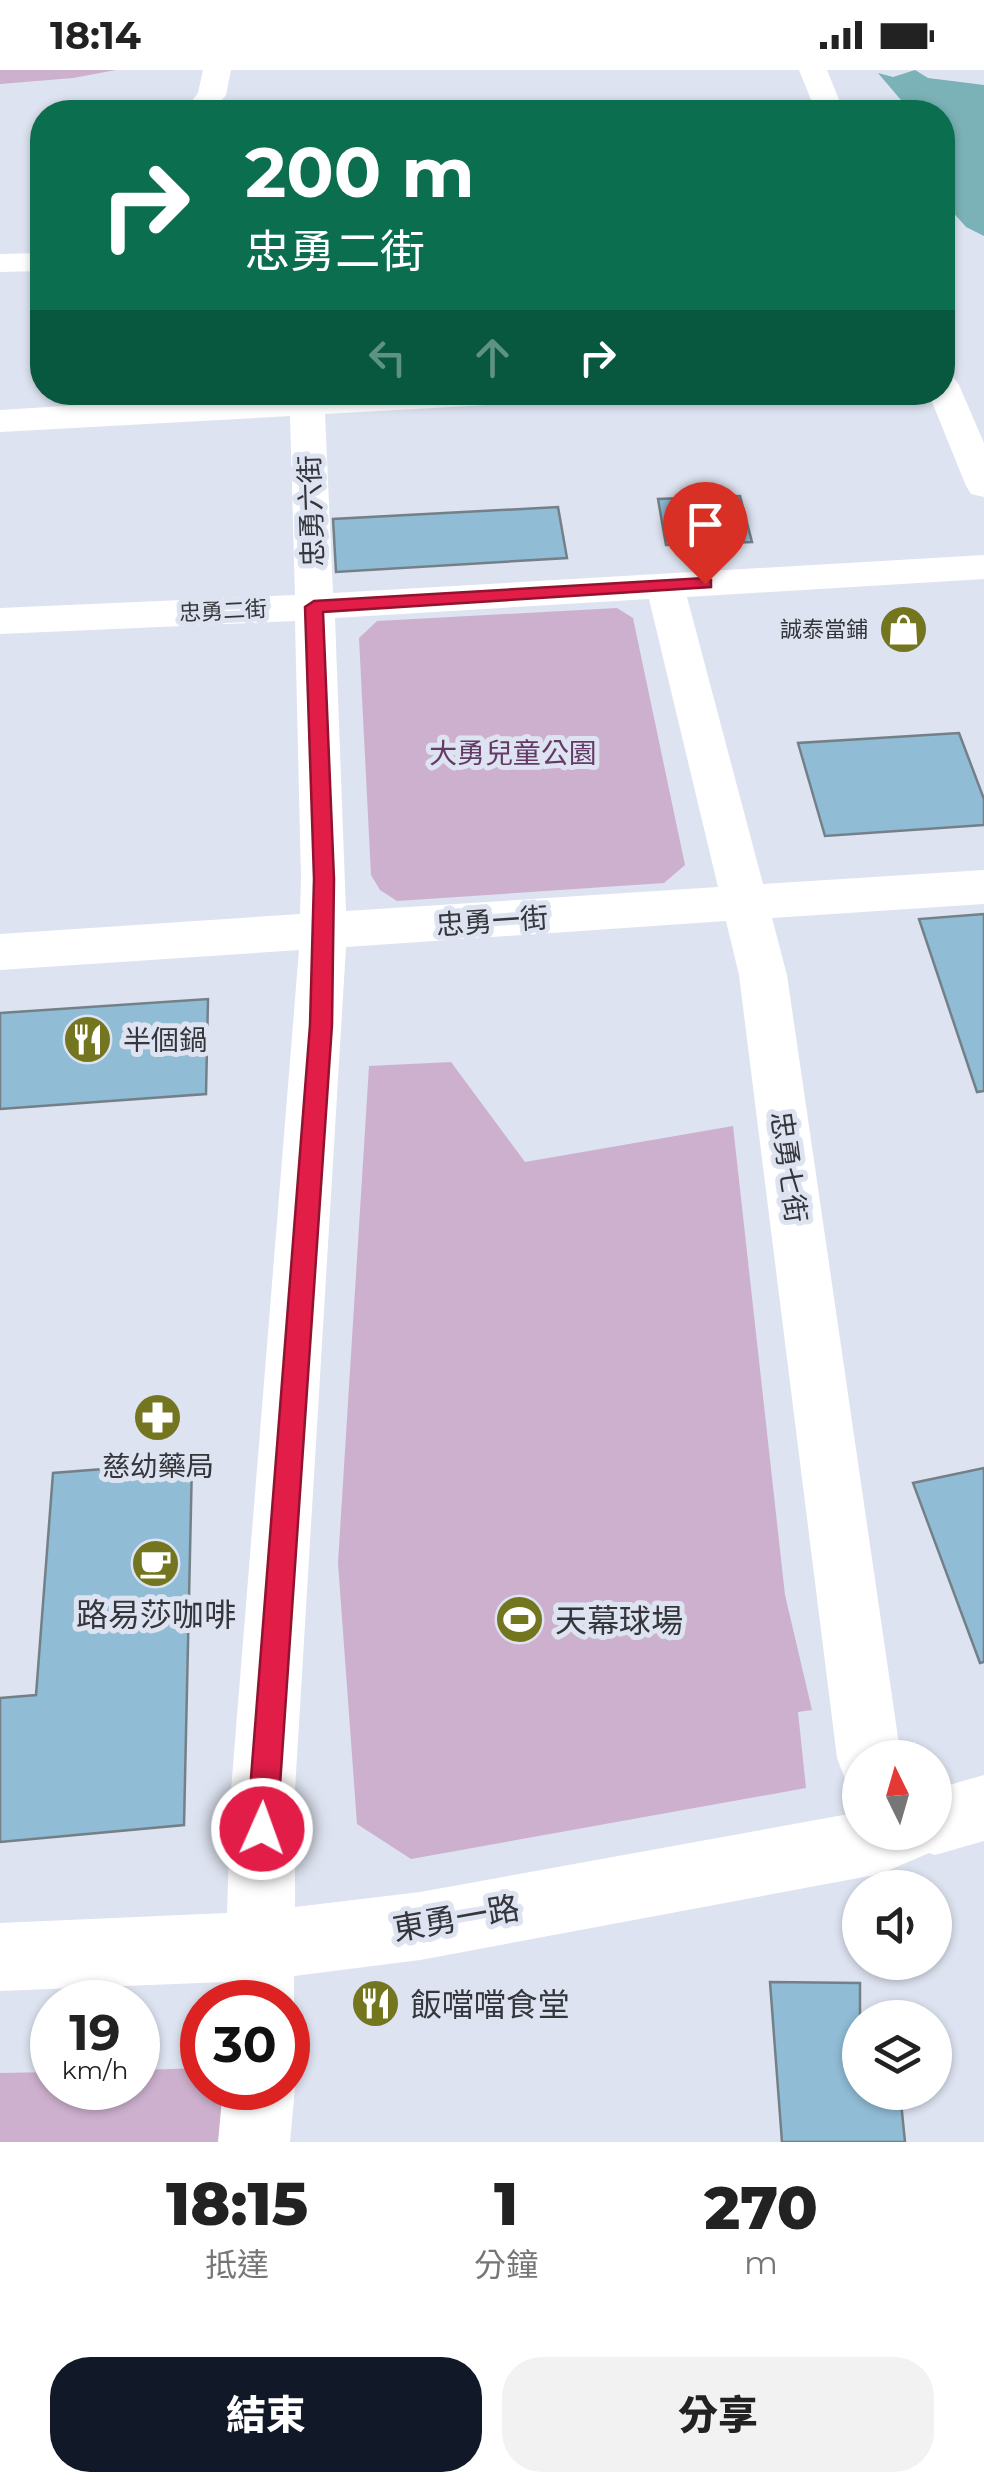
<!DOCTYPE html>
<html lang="zh-TW">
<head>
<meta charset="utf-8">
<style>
  :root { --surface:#fff; --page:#f2f2f2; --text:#222; --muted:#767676; --accent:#111827 }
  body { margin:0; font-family:Montserrat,"Noto Sans TC",sans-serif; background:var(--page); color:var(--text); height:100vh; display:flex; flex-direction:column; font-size:38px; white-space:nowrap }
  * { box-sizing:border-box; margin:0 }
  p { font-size:32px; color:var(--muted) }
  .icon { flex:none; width:55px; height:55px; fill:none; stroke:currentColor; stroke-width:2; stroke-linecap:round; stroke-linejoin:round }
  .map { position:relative; height:2072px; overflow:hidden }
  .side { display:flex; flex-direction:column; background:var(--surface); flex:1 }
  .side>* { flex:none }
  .hud { position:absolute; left:30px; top:30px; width:925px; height:305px; border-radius:40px; box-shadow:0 2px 8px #0004; background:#0b6e4f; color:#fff; overflow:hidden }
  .needle { width:65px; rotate:355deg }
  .buttons { position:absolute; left:842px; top:1670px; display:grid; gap:20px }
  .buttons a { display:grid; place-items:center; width:110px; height:110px; border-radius:50%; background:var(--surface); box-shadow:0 2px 8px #0004; font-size:50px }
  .speed { position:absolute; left:30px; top:1910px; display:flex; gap:20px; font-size:50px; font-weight:700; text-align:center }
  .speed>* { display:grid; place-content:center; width:130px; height:130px; border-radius:50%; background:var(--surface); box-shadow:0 2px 8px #0004; line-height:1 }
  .speed small { font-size:25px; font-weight:400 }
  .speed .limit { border:15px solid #d22; background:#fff; color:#111 }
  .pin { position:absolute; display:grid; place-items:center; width:85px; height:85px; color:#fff; margin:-102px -42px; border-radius:50% 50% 50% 0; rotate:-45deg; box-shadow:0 0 10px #0007 }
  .pin .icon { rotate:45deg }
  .me { position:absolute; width:110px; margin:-55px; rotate:2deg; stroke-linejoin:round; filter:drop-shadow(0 0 8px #0008) }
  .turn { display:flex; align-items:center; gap:35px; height:210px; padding:0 50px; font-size:45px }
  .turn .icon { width:130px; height:130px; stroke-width:2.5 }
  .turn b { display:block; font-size:70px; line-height:85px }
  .lanes { display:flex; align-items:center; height:95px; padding:0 50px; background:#0003; justify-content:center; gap:50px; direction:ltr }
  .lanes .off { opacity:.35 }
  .eta { display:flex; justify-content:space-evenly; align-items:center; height:170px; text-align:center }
  .eta b { font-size:60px; font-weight:800; line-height:70px }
  .cta { display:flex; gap:20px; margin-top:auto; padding:20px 50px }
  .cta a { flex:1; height:115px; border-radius:40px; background:var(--accent); color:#fff; font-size:40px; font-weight:800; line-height:115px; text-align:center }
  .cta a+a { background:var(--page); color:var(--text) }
  .status { display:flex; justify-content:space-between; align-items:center; height:70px; padding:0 50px; background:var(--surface); direction:ltr }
  .status svg { height:28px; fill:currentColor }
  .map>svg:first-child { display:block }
  .green { fill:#cdb0ce }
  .water { fill:#7ab2b7 }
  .building { fill:#90bcd5; stroke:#748087; stroke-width:2.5 }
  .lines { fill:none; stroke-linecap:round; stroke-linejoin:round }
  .minor { fill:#fff; fill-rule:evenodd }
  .route { fill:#e11d48; stroke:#92132f; stroke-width:2.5 }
  .labels { text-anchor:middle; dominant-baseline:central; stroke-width:10; stroke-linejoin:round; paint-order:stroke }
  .far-street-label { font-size:22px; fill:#34363b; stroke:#dde3f0 }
  .far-poi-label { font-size:22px; fill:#34363b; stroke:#dde3f0; text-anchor:end }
  .street-label { font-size:28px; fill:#34363b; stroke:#dde3f0 }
  .park-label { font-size:28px; fill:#643a67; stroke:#dde3f0 }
  .poi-label { font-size:28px; fill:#34363b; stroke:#dde3f0; text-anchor:start }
  .near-poi-label { font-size:32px; fill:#34363b; stroke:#dde3f0; text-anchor:start }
  .near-street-label { font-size:32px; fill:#34363b; stroke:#dde3f0 }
</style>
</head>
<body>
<div class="status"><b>18:14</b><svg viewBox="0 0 49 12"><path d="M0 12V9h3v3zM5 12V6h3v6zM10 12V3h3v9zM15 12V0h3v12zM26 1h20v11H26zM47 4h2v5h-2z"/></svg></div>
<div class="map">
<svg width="984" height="2072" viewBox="0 0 984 2072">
  <rect width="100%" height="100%" fill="#dde3f0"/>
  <g class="green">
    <path d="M0,0H116L73,8L0,14Z"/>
    <path d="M617,538L633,548L685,795L664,813L397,831L380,820L371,805L359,568L377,551Z"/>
    <path d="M451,992L525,1092L733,1056L785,1525L812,1640L798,1642L806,1718L411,1789L357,1754L338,1493L369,996Z"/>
    <path d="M202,1998V2018H218L237,2053L236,2072H0V2003L52,2002V2018H138V2000Z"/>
  </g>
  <path class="water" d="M915,0L928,8L984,15V166L966,157L943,131L942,42H906L901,30L878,3L893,7Z"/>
  <g class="building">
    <path d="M740,426L752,472L666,475L658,429Z"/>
    <path d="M558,437L567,488L336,502L333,449Z"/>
    <path d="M959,663L984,729V755L825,766L798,673Z"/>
    <path d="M984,844V1021L977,1022L919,849Z"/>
    <path d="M208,929L206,1024L0,1039V943Z"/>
    <path d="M192,1392L184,1755L0,1772V1628L36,1625L53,1403Z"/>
    <path d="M984,1398V1592L980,1593L913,1413Z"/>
    <path d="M770,1912L860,1913V2022H900L905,2072H782Z"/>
  </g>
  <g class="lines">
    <g class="minor">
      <path d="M203,0H231L226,25L212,42H183L198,23Z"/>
      <path d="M799,0H827L844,42H816Z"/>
      <path d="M42,183V201L0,202V184Z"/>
      <path d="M942,305L954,308L959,315L984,373V427L971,424L966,416L928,322H942Z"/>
      <path d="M290,322H558L553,329L541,332L325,344L333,523L984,485V509L687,527L763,814L984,800V834L772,848L787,905L901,1688H860V1716L846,1711L837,1688L739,905L726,851L346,877L295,1720V1837L420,1822L860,1742V1762H935V1719L984,1705V1771L935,1785L929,1783L880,1804L420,1890L294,1906V1932L288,1947V1932H224L225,1912L0,1921V1853L227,1843L231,1720L299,880L0,900V864L300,844L301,809L295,551L0,564V538L295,525L290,346L0,362V340ZM649,529L718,817L346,841L335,548Z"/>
      <path d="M288,2001L295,2018L290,2072H218L223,2018H288Z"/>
    </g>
  </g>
  <path class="route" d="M705,508L711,510V517L323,542L334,809L332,955L277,1759L273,1770L262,1774L251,1770L247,1759L310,955L314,809L305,537L314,531Z"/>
  <defs>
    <symbol id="shop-disc" viewBox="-11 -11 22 22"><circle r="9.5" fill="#73761e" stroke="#dde3f0"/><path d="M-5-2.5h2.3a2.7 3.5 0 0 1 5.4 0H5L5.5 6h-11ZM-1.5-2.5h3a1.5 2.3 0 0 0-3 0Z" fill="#fff"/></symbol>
    <symbol id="restaurant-disc" viewBox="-11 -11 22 22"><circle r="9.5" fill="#73761e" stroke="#dde3f0"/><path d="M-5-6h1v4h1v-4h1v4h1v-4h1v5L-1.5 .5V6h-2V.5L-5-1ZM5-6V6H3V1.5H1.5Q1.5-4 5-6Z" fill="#fff"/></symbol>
    <symbol id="pharmacy-disc" viewBox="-11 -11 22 22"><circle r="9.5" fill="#73761e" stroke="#dde3f0"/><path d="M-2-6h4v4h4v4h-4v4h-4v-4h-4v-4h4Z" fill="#fff"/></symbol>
    <symbol id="cafe-disc" viewBox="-11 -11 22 22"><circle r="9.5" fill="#73761e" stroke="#dde3f0"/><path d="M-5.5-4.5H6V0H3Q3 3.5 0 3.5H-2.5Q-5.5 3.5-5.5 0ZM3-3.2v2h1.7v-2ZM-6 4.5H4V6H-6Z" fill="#fff"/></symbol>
    <symbol id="stadium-disc" viewBox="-11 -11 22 22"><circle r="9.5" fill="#73761e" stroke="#dde3f0"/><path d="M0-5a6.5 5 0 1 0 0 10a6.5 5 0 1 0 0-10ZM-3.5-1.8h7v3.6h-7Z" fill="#fff"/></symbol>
  </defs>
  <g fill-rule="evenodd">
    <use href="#shop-disc" x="876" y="532" width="55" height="55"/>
    <use href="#restaurant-disc" x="60" y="942" width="55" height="55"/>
    <use href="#pharmacy-disc" x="130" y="1320" width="55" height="55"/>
    <use href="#cafe-disc" x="128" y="1466" width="55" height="55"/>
    <use href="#stadium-disc" x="492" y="1522" width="55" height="55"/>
    <use href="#restaurant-disc" x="348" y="1906" width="55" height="55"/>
  </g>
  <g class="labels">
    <g class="far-street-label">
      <text transform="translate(223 541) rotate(-3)">忠勇二街</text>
    </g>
    <g class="far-poi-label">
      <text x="868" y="559">誠泰當鋪</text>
    </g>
    <g class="street-label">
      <text transform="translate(311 441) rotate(-92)">忠勇六街</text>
      <text transform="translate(492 851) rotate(-4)">忠勇一街</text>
      <text transform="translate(789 1097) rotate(82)">忠勇七街</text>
    </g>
    <g class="park-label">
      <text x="513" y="683">大勇兒童公園</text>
    </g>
    <g class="poi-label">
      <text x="123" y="970">半個鍋</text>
      <text x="158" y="1396" text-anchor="middle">慈幼藥局</text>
    </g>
    <g class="near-poi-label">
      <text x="156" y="1544" text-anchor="middle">路易莎咖啡</text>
      <text x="555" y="1550">天幕球場</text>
      <text x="410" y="1934">飯噹噹食堂</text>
    </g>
    <g class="near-street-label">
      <text transform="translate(456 1848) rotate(-10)">東勇一路</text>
    </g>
  </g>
</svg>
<div class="buttons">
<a><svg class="needle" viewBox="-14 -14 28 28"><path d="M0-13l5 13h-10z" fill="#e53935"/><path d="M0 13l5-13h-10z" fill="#767676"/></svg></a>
<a><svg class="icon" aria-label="sound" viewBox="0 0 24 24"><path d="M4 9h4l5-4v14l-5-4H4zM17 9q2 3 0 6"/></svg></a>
<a><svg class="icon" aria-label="layers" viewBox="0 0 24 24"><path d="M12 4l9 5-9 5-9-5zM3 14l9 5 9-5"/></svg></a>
</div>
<div class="speed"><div>19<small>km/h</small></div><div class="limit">30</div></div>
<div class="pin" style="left:705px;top:514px;background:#d93025"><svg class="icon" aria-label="arrive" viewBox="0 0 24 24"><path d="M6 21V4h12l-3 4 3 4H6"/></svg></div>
<svg class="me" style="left:262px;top:1759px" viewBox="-20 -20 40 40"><circle r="17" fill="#e11d48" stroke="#fff" stroke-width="3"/><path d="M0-11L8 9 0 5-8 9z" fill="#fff"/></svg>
<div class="hud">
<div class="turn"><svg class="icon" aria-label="right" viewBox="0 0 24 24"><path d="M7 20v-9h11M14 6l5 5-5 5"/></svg><div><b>200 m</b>忠勇二街</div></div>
<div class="lanes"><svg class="icon off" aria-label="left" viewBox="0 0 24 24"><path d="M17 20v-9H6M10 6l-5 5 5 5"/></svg><svg class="icon off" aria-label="ahead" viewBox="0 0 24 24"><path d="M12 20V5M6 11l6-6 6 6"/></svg><svg class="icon" aria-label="right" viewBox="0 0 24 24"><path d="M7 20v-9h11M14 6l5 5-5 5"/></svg></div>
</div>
</div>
<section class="side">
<div class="eta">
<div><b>18:15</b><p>抵達</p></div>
<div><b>1</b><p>分鐘</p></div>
<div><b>270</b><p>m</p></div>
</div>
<div class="cta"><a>結束</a><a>分享</a></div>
</section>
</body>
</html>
